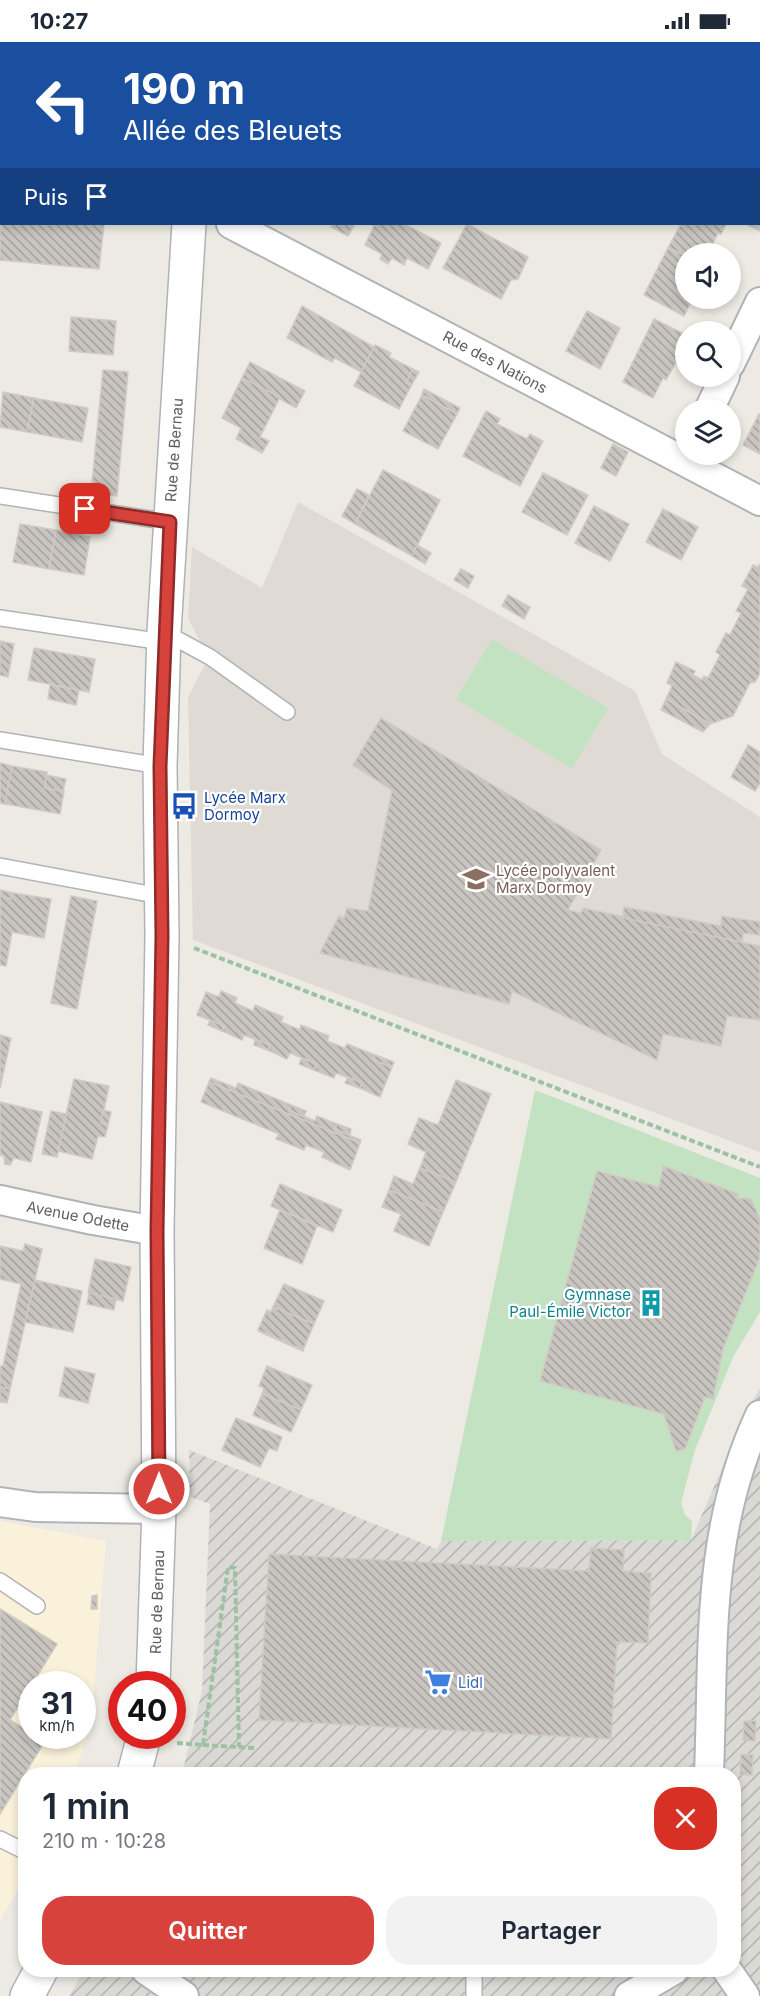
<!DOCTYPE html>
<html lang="fr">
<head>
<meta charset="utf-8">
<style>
  :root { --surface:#fff; --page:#f2f2f3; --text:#1f2937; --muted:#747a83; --accent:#d8423d }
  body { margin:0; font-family:Inter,sans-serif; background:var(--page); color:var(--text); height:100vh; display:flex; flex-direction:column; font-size:22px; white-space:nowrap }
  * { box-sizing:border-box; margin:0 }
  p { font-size:20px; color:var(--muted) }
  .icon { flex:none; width:33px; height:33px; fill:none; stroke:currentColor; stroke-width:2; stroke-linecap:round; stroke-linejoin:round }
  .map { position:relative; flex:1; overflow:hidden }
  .drawer { position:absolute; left:18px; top:1725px; width:723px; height:210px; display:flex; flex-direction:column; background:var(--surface); border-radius:24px; box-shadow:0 3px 9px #0003 }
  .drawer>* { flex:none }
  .guide { position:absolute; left:0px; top:0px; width:760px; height:183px; box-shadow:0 3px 9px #0003; background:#1a4fa0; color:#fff; overflow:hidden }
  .buttons { position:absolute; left:675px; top:201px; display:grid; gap:12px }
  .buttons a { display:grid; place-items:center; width:66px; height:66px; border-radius:50%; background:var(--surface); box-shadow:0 3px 9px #0003; font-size:30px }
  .speed { position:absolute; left:18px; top:1629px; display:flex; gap:12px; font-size:30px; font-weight:700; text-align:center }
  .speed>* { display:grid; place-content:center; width:78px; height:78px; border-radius:50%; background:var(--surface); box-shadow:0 3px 9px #0003; line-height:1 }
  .speed small { font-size:15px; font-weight:400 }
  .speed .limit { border:9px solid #d22; background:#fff; color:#111 }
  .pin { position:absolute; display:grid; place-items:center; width:51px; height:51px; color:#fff; margin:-26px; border-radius:12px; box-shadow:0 3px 9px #0006 }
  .me { position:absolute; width:66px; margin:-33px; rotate:0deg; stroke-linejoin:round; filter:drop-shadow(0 0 4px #0008) }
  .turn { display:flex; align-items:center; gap:21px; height:126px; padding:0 24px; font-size:27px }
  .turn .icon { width:78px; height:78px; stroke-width:2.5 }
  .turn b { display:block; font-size:42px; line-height:51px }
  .then { display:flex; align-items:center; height:57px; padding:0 24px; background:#0003; gap:12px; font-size:22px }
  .round { display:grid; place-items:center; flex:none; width:63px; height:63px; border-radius:24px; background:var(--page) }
  .head { display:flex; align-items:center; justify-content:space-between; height:102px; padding:0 24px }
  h1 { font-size:36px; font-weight:600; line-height:45px }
  .button { display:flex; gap:12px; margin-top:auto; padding:12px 24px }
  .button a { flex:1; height:69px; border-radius:24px; background:var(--accent); color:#fff; font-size:24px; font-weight:600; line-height:69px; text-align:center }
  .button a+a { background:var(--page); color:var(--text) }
  .status { display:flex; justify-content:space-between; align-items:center; height:42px; padding:0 30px; background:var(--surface); direction:ltr }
  .status svg { height:16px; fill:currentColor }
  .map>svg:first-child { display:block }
  .commercial { fill:#faf1da; fill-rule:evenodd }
  .industrial { fill:url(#industrial-furrows) }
  .education { fill:#dfdbd4 }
  .pitch { fill:#c3e2c1 }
  .building { fill:url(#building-back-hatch); stroke:#d0cbc2; stroke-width:1.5 }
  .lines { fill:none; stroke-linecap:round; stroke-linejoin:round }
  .lane-casing { stroke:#b0b3b7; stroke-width:18 }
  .street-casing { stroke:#b0b3b7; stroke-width:32 }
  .secondary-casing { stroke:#afb2b7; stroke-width:36 }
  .path { stroke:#9cc2a4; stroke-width:4; stroke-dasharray:6 3; stroke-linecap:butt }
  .lane { stroke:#fff; stroke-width:15 }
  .street { stroke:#fff; stroke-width:28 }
  .secondary { stroke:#fff; stroke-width:33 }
  .route-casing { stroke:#8c2b28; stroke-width:15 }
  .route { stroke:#d8423d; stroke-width:10 }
  .labels { text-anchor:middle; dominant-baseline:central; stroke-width:4.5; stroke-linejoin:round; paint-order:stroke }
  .street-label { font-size:15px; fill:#5b5e62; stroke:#fff }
  .transit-label { font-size:15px; fill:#164399; stroke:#fff; text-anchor:start }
  .education-label { font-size:15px; fill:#785e54; stroke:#fff; text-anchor:start }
  .culture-label { font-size:15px; fill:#0d838f; stroke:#fff; text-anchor:end }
  .shop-label { font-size:15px; fill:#366cbe; stroke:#fff; text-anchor:start }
</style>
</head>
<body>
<div class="status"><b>10:27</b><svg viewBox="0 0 49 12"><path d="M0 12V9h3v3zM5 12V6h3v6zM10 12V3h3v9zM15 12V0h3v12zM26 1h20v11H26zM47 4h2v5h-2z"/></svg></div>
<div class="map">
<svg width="760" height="1954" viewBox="0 0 760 1954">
  <defs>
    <pattern id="industrial-furrows" width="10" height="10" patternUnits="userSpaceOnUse" patternTransform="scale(1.5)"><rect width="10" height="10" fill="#dbd9d5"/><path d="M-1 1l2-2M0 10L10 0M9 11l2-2" fill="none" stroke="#b5b3b0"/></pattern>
    <pattern id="building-back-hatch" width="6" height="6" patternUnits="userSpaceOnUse" patternTransform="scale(1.5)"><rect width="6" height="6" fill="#c8c4c0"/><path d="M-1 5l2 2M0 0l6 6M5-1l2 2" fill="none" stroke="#a5a29f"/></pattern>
  </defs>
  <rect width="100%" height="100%" fill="#eceae3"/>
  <path class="commercial" d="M0,1479L106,1499L91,1683L74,1732H26L25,1834L0,1879ZM32,1642H82V1694H32Z"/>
  <path class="industrial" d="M760,1346V1954H69L84,1928H734V1732H182L202,1649L210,1462L190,1455L189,1408L437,1507L441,1499L691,1498L746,1371Z"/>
  <path class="education" d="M298,460L635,649L662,712L760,775V1110L193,898L188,655L209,615L188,577L192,505L262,546Z"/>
  <g class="pitch">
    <path d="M492,597L608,666L572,727L456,657Z"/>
    <path d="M535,1048L760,1136V1270L734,1313L695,1408L681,1461L685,1473L692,1479L691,1498L441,1499Z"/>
  </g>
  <g class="building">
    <path d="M0,0H41L2,2V22Z"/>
    <path d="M314,0H374L313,2Z"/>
    <path d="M374,0H446L374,2Z"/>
    <path d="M664,0H724L664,2Z"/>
    <path d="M759,153H760V189L746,182H759Z"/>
    <path d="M0,155L2,182H104L99,227L0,218Z"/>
    <path d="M332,182H355L348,194L331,185Z"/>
    <path d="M371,182H404L441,201L428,227L407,216L404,223L392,216L388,222L380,217L382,212L365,203L374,184Z"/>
    <path d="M467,182L528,215L518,237L511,238L501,257L443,226Z"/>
    <path d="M681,182H726L721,192L718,191L708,212H686V214L668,206Z"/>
    <path d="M668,206L686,214V256H693L684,274L644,253Z"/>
    <path d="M302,264L374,305L361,330L335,316L332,320L287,296Z"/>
    <path d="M587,269L620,286L600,327L566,309Z"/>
    <path d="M71,275L116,279L113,313L69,309Z"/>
    <path d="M654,277L686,293V302L666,338L663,336L653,356L623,340Z"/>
    <path d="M375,303L391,311L389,315L413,327L406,341L411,344L399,367L354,344Z"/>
    <path d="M250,320L305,349L296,366L242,336Z"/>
    <path d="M413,327L419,330L411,344L406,341Z"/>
    <path d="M103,328L128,330L117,454L91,451Z"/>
    <path d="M242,336L280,355L260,395L269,399L262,411L236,397L241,386L222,376Z"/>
    <path d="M424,347L460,366L457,372L422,353Z"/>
    <path d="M3,350L34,356L27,390L0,385Z"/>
    <path d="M422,353L457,372L438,407L403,389Z"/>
    <path d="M34,356L88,366L82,400L27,390Z"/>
    <path d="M486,369L500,377L497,382L527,397L530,392L543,399L520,444L463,414Z"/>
    <path d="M759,372H760V412L743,403Z"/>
    <path d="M613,402L628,410L616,434L601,426Z"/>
    <path d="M383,428L440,458L412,514L355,482Z"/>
    <path d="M543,431L588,453L567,493L522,470Z"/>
    <path d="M357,447L369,453L355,482L342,474Z"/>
    <path d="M594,464L629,482L610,519L575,501Z"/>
    <path d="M663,467L698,485L681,518L646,500Z"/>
    <path d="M20,482L56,488L49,527L13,520Z"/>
    <path d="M56,488L90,495L84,533L49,527Z"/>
    <path d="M417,503L431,511L425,522L412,514Z"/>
    <path d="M760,522V631L755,640L750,641L733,674L710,682L666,657L672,644L667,641L676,620L695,629L693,633L702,638L704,634L708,636L720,613L716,610L726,591L730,593L741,571L736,569L748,547L742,544L753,523L758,525Z"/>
    <path d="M461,527L474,534L468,546L454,538Z"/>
    <path d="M508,553L530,565L524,577L502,564Z"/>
    <path d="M0,599L14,602L8,635L0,633Z"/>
    <path d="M34,606L95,617L89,650L28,638Z"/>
    <path d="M50,643L79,648L76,663L48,657Z"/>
    <path d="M666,657L710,682L703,690L661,668Z"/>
    <path d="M381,676L601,808L568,868L581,871L583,866L760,904V978L727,974L721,1004L663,992L657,1018L512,949L509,962L320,911L339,874L344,876L347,866L368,869L392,748L353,723Z"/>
    <path d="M748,703L760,710V741L755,749L731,735Z"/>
    <path d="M0,721L12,724L5,762L0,761Z"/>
    <path d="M12,724L47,730L45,746L64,749L60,772L5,762Z"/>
    <path d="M46,733L66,737L63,749L45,746Z"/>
    <path d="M0,848L13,851L11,857L0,854Z"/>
    <path d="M13,851L51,857L44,896L12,890L6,924L0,923V854L11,857Z"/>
    <path d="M71,854L97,859L77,967L51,961Z"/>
    <path d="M624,865L721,884L722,874L760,880V893L743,891L742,900L623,876Z"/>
    <path d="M221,949L237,956L235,961L253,969L255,963L283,975L281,980L300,988L301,983L329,994L327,999L345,1006L347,1002L375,1013L373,1018L392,1025L380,1055L360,1046L362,1041L336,1031L334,1036L314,1028L317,1022L290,1011L287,1017L268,1008L270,1003L244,993L242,998L222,989L225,984L197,973L206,950L219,955Z"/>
    <path d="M210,978L224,984L222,989L208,983Z"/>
    <path d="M0,993L11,996L0,1046Z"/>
    <path d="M255,997L270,1003L268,1008L254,1003Z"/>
    <path d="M375,1013L394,1020L392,1025L373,1018Z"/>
    <path d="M302,1016L317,1022L314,1028L299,1022Z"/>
    <path d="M348,1035L362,1041L360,1046L345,1041Z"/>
    <path d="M211,1036L236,1046L238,1041L291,1063L289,1068L315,1079L317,1074L337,1082L334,1087L361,1098L360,1101L209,1040Z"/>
    <path d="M74,1037L109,1044L101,1081L108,1083L105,1095L98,1094L92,1117L58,1109Z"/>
    <path d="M456,1038L491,1052L456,1140L420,1126L426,1110L408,1102L419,1076L438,1083Z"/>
    <path d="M209,1040L360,1101L350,1128L322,1115L324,1110L306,1103L304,1108L276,1097L279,1092L201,1060Z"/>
    <path d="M0,1060L42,1070L31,1120L14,1116L10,1123L5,1122L4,1114L0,1113Z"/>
    <path d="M291,1063L306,1069L304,1075L289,1068Z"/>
    <path d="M103,1068L111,1070L108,1083L101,1081Z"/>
    <path d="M51,1069L66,1072L57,1115L42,1112Z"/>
    <path d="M337,1082L351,1087L350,1093L334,1087Z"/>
    <path d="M663,1124L738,1152L736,1156L751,1157L760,1177V1215L723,1307L713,1357L705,1355L685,1407L676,1409L664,1372L540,1339L597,1129L659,1145Z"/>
    <path d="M420,1126L456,1140L443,1170L389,1148L394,1134L413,1142Z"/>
    <path d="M280,1142L342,1168L333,1190L271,1164Z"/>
    <path d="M389,1148L443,1170L429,1204L394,1189L401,1172L382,1165Z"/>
    <path d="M280,1168L317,1184L302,1222L264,1206Z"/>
    <path d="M25,1202L42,1207L10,1347L0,1345V1324H3L21,1242L0,1237V1204L23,1209Z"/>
    <path d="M95,1217L131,1225L123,1259L88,1251Z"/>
    <path d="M35,1238L82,1249L73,1290L25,1280Z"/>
    <path d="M284,1242L324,1259L314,1282L273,1265Z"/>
    <path d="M89,1251L116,1257L114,1268L87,1262Z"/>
    <path d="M273,1265L314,1282L303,1308L258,1288L267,1268L271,1270Z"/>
    <path d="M258,1288L303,1308V1309L258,1289Z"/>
    <path d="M267,1324L312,1343L301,1368L262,1352L264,1346L259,1344Z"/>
    <path d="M65,1325L95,1332L88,1361L59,1354Z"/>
    <path d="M0,1345L10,1347L7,1361L0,1360Z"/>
    <path d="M262,1352L301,1368L291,1390L253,1373Z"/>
    <path d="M236,1376L282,1395L277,1409L269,1406L260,1425L222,1408Z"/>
    <path d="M591,1506L624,1508L623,1529L651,1531L648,1601L617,1600L611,1697L259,1678L269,1512L589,1529Z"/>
    <path d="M97,1553V1567H91L92,1554Z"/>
    <path d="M0,1567L57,1602L10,1678L45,1699L0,1772Z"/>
    <path d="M744,1679H756L755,1699L743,1698Z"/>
    <path d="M741,1712L753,1713L752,1733H740Z"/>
  </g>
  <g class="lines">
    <defs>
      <g id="lane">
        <path d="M0,454L170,480"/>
        <path d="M0,576L163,600"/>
        <path d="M164,590L210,615L287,670"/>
        <path d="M0,698L160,724"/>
        <path d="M0,824L160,854"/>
        <path d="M0,1539L37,1564"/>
        <path d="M0,1797L26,1810"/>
        <path d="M474,1954V1928"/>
      </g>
      <g id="street">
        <path d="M539,0L542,2"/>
        <path d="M0,65L2,66"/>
        <path d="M759,109H760"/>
        <path d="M231,182L760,459"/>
        <path d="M730,322L760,260"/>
        <path d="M709,368L725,334"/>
        <path d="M0,1158L93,1178L157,1189"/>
        <path d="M0,1460L35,1465L159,1467"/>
        <path d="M709,1732C714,1606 705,1491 760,1373"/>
        <path d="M146,1928L184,1954"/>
        <path d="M727,1928L745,1954"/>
        <path d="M629,1954L674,1928"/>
      </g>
      <g id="secondary">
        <path d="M204,2V0"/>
        <path d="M153,1642L159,1467L157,1189L162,894L160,724L164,590L189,182"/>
        <path d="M134,1732L144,1694"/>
        <path d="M27,1954L41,1928"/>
      </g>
    </defs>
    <use href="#lane" class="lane-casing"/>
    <use href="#street" class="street-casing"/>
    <use href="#secondary" class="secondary-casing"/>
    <g class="path">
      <path d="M194,906L760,1125"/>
      <path d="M177,1701L203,1703L228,1525L235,1526L239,1705"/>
      <path d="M203,1703L254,1706"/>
    </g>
    <use href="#lane" class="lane"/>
    <use href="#street" class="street"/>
    <use href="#secondary" class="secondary"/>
  </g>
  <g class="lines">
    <defs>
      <path id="route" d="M85,467L170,480L160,724L162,894L157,1189L159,1447"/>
    </defs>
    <use href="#route" class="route-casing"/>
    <use href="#route" class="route"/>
  </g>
  <defs>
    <symbol id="bus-bare" viewBox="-9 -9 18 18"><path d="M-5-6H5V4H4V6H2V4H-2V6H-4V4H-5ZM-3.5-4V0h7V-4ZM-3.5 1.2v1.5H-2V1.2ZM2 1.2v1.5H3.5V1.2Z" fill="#1a4fb4" stroke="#fff" stroke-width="2.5" paint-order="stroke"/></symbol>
    <symbol id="school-bare" viewBox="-9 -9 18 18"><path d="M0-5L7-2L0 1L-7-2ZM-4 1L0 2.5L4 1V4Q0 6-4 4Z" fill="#8d6e63" stroke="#fff" stroke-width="2.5" paint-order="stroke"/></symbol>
    <symbol id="building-bare" viewBox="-9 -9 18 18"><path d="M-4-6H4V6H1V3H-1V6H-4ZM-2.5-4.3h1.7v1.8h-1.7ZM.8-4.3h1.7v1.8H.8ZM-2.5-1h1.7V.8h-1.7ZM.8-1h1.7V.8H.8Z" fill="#0f9aa8" stroke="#fff" stroke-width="2.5" paint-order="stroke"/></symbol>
    <symbol id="supermarket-bare" viewBox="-9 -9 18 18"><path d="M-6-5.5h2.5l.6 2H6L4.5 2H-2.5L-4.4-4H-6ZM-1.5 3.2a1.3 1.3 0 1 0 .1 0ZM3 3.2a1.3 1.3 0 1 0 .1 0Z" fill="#3f7fe0" stroke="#fff" stroke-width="2.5" paint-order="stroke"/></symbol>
  </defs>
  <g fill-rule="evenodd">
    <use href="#bus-bare" x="165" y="745" width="38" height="38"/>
    <use href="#school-bare" x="457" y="818" width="38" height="38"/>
    <use href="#building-bare" x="632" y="1242" width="38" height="38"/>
    <use href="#supermarket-bare" x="419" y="1621" width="38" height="38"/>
  </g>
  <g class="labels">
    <g class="street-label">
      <text transform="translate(495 320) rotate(28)">Rue des Nations</text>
      <text transform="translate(174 408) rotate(-86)">Rue de Bernau</text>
      <text transform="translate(78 1174) rotate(11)">Avenue Odette</text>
      <text transform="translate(157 1560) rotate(-88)">Rue de Bernau</text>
    </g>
    <g class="transit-label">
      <text x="204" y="755">Lycée Marx<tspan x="204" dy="17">Dormoy</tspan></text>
    </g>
    <g class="education-label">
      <text x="496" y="828">Lycée polyvalent<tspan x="496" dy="17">Marx Dormoy</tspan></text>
    </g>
    <g class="culture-label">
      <text x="631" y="1252">Gymnase<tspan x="631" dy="17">Paul-Émile Victor</tspan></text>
    </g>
    <g class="shop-label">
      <text x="458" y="1640">Lidl</text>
    </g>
  </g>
</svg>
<div class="buttons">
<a><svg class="icon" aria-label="sound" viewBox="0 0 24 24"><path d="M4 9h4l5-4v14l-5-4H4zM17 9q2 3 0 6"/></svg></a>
<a><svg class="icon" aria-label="search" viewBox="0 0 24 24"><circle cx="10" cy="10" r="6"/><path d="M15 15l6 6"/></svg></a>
<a><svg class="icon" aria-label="layers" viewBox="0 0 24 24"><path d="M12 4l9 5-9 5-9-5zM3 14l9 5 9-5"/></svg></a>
</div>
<div class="speed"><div>31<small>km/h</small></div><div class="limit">40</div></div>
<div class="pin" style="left:85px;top:467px;background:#d93025"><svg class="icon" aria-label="arrive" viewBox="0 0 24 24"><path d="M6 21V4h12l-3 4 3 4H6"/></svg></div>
<svg class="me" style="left:159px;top:1447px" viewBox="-20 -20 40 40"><circle r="17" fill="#d8423d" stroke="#fff" stroke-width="3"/><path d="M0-11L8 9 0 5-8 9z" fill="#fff"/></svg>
<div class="guide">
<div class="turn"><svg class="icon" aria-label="left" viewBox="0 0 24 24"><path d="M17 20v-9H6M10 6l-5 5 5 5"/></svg><div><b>190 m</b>Allée des Bleuets</div></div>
<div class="then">Puis<svg class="icon" aria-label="arrive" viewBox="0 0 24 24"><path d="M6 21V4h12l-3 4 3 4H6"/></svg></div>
</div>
<section class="drawer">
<div class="head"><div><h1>1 min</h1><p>210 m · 10:28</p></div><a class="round" style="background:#d93025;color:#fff"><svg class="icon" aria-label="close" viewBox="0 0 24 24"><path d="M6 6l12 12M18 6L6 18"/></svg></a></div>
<div class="button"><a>Quitter</a><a>Partager</a></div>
</section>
</div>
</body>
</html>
